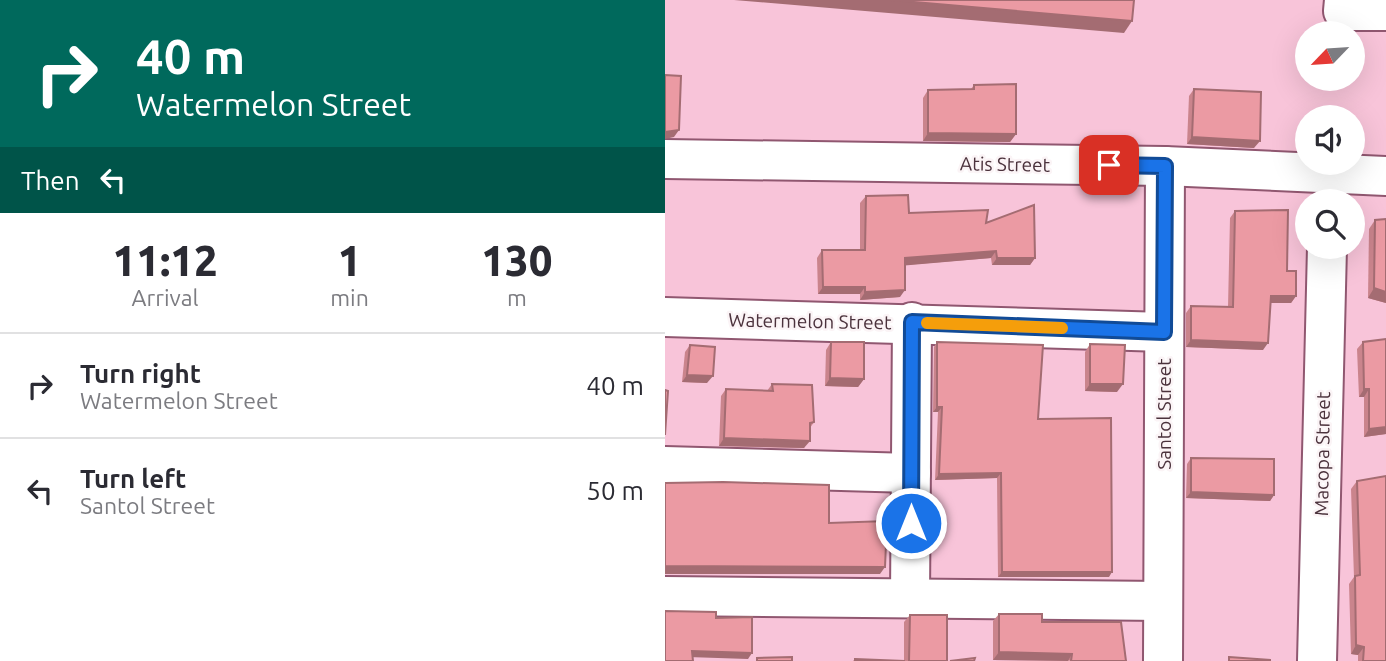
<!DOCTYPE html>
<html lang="en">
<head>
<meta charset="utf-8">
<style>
  :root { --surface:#fff; --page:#f7f7f7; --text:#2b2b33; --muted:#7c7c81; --line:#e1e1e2 }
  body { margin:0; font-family:Ubuntu,sans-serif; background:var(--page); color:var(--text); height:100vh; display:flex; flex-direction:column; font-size:26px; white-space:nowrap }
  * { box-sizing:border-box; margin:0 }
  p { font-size:23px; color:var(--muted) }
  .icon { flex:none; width:38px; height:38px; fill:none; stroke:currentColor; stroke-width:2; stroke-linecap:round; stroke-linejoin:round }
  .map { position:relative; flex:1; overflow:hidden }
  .drawer { display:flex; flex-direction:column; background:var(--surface); width:665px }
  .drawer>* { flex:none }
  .guide { background:#00695c; color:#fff; overflow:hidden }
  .needle { width:46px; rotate:245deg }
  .tools { position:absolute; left:630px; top:21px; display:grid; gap:14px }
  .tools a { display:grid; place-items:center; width:70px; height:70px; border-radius:50%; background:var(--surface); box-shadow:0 7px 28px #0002; font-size:35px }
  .pin { position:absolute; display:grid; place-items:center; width:60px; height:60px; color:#fff; margin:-30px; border-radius:14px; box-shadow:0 4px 10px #0006 }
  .me { position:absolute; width:77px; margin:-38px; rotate:0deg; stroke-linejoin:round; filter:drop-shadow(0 0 5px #0008) }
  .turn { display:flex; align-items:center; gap:24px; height:147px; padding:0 21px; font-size:32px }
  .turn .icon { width:91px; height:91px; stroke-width:2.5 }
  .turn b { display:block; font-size:49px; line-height:60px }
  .then { display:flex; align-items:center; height:66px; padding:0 21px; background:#0003; gap:14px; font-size:26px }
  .eta { display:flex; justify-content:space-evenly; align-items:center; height:119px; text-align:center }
  .eta b { font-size:42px; font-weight:800; line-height:49px }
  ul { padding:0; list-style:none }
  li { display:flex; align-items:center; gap:21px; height:105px; padding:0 21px; border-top:2px solid var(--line) }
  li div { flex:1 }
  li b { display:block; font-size:26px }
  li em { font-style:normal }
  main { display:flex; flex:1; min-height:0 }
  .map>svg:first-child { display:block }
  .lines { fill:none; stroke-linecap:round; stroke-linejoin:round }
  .minor-casing { stroke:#905770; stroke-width:42 }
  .minor { stroke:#fff; stroke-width:38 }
  .wall { fill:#ca848c }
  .shaded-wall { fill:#a46c72 }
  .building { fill:#eb9aa3; stroke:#a46c72; stroke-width:2 }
  .route-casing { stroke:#114b97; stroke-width:18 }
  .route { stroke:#1a73e8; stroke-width:12 }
  .slow { stroke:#f59e0b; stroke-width:12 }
  .labels { text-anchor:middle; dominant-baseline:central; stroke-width:5; stroke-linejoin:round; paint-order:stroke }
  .street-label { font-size:19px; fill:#4b323c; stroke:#fbf4f6 }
</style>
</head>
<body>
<main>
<section class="drawer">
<div class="guide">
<div class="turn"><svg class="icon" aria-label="right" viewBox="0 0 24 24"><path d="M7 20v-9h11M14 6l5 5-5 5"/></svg><div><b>40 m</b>Watermelon Street</div></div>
<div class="then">Then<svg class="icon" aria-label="left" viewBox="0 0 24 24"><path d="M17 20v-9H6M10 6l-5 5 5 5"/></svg></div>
</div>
<div class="eta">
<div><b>11:12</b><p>Arrival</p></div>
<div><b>1</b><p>min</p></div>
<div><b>130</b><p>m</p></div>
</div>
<ul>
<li><svg class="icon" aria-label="right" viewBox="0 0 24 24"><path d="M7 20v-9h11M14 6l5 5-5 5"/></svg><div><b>Turn right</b><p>Watermelon Street</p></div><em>40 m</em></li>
<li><svg class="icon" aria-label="left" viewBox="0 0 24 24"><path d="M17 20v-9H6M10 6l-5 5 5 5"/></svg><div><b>Turn left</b><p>Santol Street</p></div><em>50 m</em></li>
</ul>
</section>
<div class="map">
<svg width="721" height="661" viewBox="0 0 721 661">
  <rect width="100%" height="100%" fill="#f8c4d9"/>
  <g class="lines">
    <defs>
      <g id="minor">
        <path d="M679,0L678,11H721"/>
        <path d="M0,159L500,166L721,176"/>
        <path d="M0,317L499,332"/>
        <path d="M0,466L246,473"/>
        <path d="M0,596L497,601"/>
        <path d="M245,598L247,322"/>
        <path d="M498,661L500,166"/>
        <path d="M652,661L662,247"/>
      </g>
    </defs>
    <use href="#minor" class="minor-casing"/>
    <use href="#minor" class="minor"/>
  </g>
  <g class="wall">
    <path d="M309,85L351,134L345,142L258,141V98L263,90L306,89Z"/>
    <path d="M529,89L589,148L522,144L524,96Z"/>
    <path d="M201,196L244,213L321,223L370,258L365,265H327L326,258L240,265L235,297L195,300V294H153L152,258L157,250H195V203Z"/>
    <path d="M570,211L622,271L631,296L626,303H606L598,350L521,347V313L526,306L563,307L565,218Z"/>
    <path d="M710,220L721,303L703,298L704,229Z"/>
    <path d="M166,342L199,379L193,387L160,386L161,350Z"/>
    <path d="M272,342L373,419L444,577H333L332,478L270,480L273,412H268L269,347Z"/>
    <path d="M698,342L721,434L699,437V397H694L692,349Z"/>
    <path d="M425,344L452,392L420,391V352Z"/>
    <path d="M25,345L42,383L17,382L20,352Z"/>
    <path d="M107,384L149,422L145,428L139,448L54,446L56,396L61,389L102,391Z"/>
    <path d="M526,458L609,495L605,501L521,498L522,464Z"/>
    <path d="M692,481L721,661H693V655L686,654L684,584L689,577L686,489Z"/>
    <path d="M334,614L377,622L461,661L328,660V621Z"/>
    <path d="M245,615L282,661H188L190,659L239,661V622Z"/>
  </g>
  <g class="shaded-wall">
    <path d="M69,0H226L467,21L459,33Z"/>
    <path d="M14,130L9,137L0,139V132Z"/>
    <path d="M263,133L351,134L345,142L258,141Z"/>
    <path d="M527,137L595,141L589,148L522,144Z"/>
    <path d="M331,251L326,258L234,266L240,258Z"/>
    <path d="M332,258H370L365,265H327Z"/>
    <path d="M158,287H200L195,294H153Z"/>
    <path d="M709,288L721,292V303L703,298Z"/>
    <path d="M240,290L235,297L195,300L200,292Z"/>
    <path d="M606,296H631L626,303H601Z"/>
    <path d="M526,340L603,343L598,350L521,347Z"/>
    <path d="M22,375L48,376L42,383L17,382Z"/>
    <path d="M165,378L199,379L193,387L160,386Z"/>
    <path d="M425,384H458L452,392L420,391Z"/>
    <path d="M699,389H704L699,397H694Z"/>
    <path d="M272,407H277L273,412H268Z"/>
    <path d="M721,427V434L699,437L704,429Z"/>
    <path d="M59,438L145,441L139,448L54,446Z"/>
    <path d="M336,473L332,478L270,480L274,474Z"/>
    <path d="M526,492L609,495L605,501L521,498Z"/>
    <path d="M0,566L220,567L215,574H0Z"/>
    <path d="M337,572H447L444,577H333Z"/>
    <path d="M691,645L699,647L693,655L686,654Z"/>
    <path d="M27,651L87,653L83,659L23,657Z"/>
    <path d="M334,652L407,654L403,661L328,660Z"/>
  </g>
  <g class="building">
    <path d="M226,0H469L467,21Z"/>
    <path d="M0,75L16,76L14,130L0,132Z"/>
    <path d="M351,84V134L263,133V90L309,89V85Z"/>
    <path d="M529,89L596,92L595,141L527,137Z"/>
    <path d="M243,195L244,213L323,210L321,223L369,205L370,258H332L331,251L240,258V290L200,292V287H158L157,250H200L201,196Z"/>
    <path d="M623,210L622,271H631V296H606L603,343L526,340V306L568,307L570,211Z"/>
    <path d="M721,219V292L709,288L710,220Z"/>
    <path d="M721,339V427L704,429V389H699L698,342Z"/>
    <path d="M166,342H199V379L165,378Z"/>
    <path d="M272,342L378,345L373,419L446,418L447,572H337L336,473L274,474L277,407H272Z"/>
    <path d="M425,344L460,345L458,384H425Z"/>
    <path d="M25,345L50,347L48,376L22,375Z"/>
    <path d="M107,384L147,385L149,422L145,423V441L59,438L61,389L108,391Z"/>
    <path d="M0,390L3,391L0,435Z"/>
    <path d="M526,458L609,459V495L526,492Z"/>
    <path d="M721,476V661H698L699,647L691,645L690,576L695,575L692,481Z"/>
    <path d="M58,482L164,485V523L222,521L220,567L0,566V483Z"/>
    <path d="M0,611L51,612V618L87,617V653L27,651L28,661H0Z"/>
    <path d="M334,614H377V622H456L461,661H406L407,654L334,652Z"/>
    <path d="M245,615H282V661H244Z"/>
    <path d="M127,657V661H92V658Z"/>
    <path d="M564,657L605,660V661H564Z"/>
    <path d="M310,658L309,661H285Z"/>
    <path d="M190,659L240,661H190Z"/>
  </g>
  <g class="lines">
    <defs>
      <path id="route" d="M246,523L247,322L499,332L500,166L444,165"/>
    </defs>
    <use href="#route" class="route-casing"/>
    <use href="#route" class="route"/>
    <path class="slow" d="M262,323L397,328"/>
  </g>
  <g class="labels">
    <g class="street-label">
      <text transform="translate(340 164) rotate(1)">Atis Street</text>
      <text transform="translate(145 321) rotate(1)">Watermelon Street</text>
      <text transform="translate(499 414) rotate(-90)">Santol Street</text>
      <text transform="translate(657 454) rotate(-89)">Macopa Street</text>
    </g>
  </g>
</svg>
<div class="tools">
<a><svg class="needle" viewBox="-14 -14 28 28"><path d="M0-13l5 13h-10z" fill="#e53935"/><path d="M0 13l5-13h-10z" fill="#7c7c81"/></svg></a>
<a><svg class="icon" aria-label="sound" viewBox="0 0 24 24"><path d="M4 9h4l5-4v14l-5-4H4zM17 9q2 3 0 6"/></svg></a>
<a><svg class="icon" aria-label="search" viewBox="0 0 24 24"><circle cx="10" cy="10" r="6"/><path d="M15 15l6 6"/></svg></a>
</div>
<div class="pin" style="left:444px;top:165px;background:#d93025"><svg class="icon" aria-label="arrive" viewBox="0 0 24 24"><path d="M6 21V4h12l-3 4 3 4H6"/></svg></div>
<svg class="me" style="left:246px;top:523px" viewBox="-20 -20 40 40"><circle r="17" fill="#1a73e8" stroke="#fff" stroke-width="3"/><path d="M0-11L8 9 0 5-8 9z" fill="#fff"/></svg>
</div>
</main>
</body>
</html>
